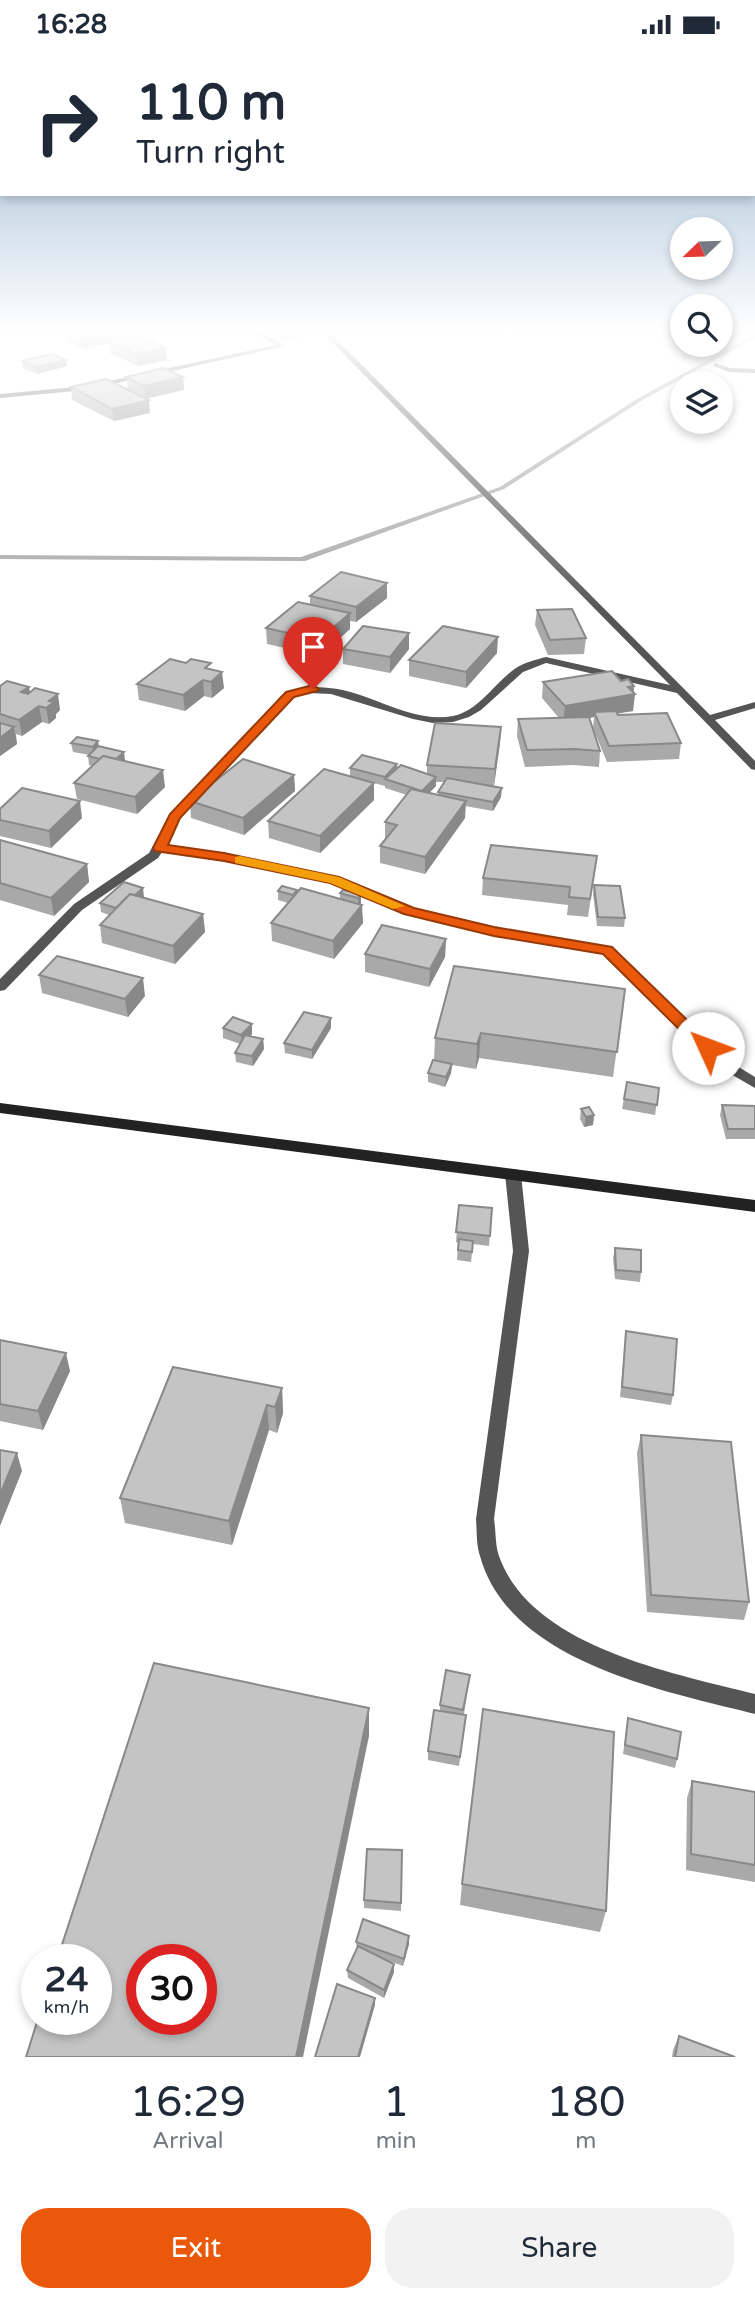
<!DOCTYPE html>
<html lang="en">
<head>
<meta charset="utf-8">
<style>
  :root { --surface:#fff; --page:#f2f2f3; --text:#1f2937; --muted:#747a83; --accent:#ea580c }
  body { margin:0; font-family:"Varela Round",sans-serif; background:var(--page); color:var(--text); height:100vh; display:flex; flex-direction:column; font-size:26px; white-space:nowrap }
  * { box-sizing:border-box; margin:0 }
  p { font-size:23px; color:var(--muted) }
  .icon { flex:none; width:38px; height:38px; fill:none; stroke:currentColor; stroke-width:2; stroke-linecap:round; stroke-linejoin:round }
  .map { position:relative; height:2008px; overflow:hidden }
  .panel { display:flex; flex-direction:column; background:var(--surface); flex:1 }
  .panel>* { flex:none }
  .guide { position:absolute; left:0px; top:0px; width:756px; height:147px; box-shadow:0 4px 10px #0003; background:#fff; color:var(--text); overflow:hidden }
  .needle { width:46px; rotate:247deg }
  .controls { position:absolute; left:670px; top:168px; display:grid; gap:14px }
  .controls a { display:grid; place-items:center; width:63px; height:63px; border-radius:50%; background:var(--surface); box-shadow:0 4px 10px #0003; font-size:35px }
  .speed { position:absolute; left:21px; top:1895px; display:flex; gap:14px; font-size:35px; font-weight:700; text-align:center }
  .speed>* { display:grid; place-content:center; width:91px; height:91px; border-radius:50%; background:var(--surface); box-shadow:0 4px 10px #0003; line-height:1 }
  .speed small { font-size:18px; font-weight:400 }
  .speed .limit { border:10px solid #d22; background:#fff; color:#111 }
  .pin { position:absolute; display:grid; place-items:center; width:60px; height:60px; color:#fff; margin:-72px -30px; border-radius:50% 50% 50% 0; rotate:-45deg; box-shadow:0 0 7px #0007 }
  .pin .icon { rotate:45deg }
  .me { position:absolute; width:77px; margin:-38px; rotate:313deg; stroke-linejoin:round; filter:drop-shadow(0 0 5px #0008) }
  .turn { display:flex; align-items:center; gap:24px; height:147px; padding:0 21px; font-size:32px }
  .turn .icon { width:91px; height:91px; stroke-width:2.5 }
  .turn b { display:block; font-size:49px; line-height:60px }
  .eta { display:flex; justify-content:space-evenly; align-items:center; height:119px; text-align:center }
  .eta b { font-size:42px; font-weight:600; line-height:49px }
  .button { display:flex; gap:14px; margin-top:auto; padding:14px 21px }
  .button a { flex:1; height:80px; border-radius:28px; background:var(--accent); color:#fff; font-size:28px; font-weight:600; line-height:80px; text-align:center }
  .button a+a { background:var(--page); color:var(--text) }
  .status { display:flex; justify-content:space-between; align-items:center; height:49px; padding:0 35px; background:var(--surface); direction:ltr }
  .status svg { height:19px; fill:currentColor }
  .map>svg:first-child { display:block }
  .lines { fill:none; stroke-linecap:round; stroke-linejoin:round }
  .stream { fill:#a3a3a3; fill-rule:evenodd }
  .minor { fill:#555; fill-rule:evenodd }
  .secondary { fill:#222; fill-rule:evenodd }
  .wall { fill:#a9a9a9; fill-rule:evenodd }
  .shaded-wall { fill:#898989 }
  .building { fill:#c4c4c4; stroke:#898989; stroke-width:2; fill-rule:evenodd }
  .route { fill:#ea580c; stroke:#983908; stroke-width:2 }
  .slow { fill:#f59e0b }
</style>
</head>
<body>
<div class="status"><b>16:28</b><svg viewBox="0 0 49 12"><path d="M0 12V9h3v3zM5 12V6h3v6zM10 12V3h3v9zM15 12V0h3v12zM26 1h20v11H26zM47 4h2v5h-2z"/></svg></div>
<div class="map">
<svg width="755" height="2008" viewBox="0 0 755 2008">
  <rect width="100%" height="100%" fill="#fff"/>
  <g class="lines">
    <path class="stream" d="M755,285V289L641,352L504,440L305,512L0,510V506L301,508L500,438L637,350Z"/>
    <g class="minor">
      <path d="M2,283H15L5,286Z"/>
      <path d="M253,283H261L285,297L86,341L0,349V345L86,337L276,296Z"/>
      <path d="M322,283H329L710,666L755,653V659L715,671L755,712V721L751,720L677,644L546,614L523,623L481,661L469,668L453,673L433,674L413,670L331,645L310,644L294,648L179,769L165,796L224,804L338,828L413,859L493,879L612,898L732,1014L755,1028V1039L722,1020L603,904L493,887L405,865L331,834L224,812L162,803L158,809L82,861L5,941L0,942V930L74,855L149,804L170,766L286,644C301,640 314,637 329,639C370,642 410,675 453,667C479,662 495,633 516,619C525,613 535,611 546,608L670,636Z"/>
      <path d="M715,314L730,319L755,320V324L729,323L713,317Z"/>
      <path d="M513,1120L518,1121L521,1125L529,1202L494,1470C496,1482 495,1496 499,1507C531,1598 673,1624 755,1645V1665C664,1642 509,1613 480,1507C476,1495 477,1482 476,1470L513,1202L505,1125L508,1121Z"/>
    </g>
    <path class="secondary" d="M0,1054L755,1151V1163L0,1064Z"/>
  </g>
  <g class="wall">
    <path d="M65,283H128V286L167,311L138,317L110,304L109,294L84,300L66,292Z"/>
    <path d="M264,283H298V288L295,290L283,292L277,287V286L271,287Z"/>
    <path d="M66,311L67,317L37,325L23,319L22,312Z"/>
    <path d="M126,328H183L184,341L146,349L150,364L114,372L72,351L71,338L128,341Z"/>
    <path d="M310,547L387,549L356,573L350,572V580L320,607L267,595L266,579L310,556Z"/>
    <path d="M537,561L586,589L584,605L548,606L535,576Z"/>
    <path d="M343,600H409L390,624L343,615Z"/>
    <path d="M497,604L466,639L409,627V611Z"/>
    <path d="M211,620L224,639L212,649L204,647L185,662L139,651L137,635Z"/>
    <path d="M621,632L634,637L633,662L617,664L618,666L681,694L679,710L607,713L593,679L594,668L589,669L600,702L599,718L573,716L525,718L517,687L518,670L559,669L542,649L543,633Z"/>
    <path d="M0,637L30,643L60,661L56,665V669L49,675L42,673L22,687L16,685L17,695L0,707Z"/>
    <path d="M501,678L494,737L501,748L493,762L465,757V769L425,825L380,814V797L385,790V773L407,746L385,739V737L374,734V751L320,804L269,789L268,772L350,727V719L397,720L427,725V716ZM436,733H444L438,743V746L429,744L436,737Z"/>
    <path d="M98,692L99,698L124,703V712L165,738L137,765L77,750L74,734L92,717L89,716L88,707L90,706L73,703L71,694Z"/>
    <path d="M294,726L295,742L244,786L191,769L190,752Z"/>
    <path d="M0,760L82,769L51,799L0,787Z"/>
    <path d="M0,791L87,815L89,833L54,867L0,851Z"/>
    <path d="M597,807L588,868L567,866L568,856L482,846L483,829Z"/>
    <path d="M594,836L625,869L624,878L597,877L593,845Z"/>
    <path d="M297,841V843L340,850V844L361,845V855L363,874L334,910L272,892L271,874L288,854L278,851V842Z"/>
    <path d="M144,849L203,865L205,883L175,915L102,894L100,876L109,866L101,863L100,854Z"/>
    <path d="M446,890L445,908L429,938L365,923V905Z"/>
    <path d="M39,926L145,947L128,968L42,944Z"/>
    <path d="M625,940L613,1028L479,1009L476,1020L452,1016L451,1024L445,1038L428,1033V1024L434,1011L435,989Z"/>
    <path d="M331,969V979L312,1010L285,1004L284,994Z"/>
    <path d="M223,979L252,985L250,987L263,990L264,1000L253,1017L236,1013L235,1004L240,995L223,989Z"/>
    <path d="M627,1033L659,1039L655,1066L622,1060Z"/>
    <path d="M722,1056L755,1057V1090H726L720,1066Z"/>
    <path d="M581,1060L594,1066L593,1076L584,1078L580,1070Z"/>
    <path d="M459,1156L492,1159L489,1197L473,1195L471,1213L457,1211L458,1194L456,1193Z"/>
    <path d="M615,1199L641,1223L640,1233L615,1230L613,1209Z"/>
    <path d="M626,1282L673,1346L671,1356L620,1348Z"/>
    <path d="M0,1291L70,1322L43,1381L0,1372Z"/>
    <path d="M282,1339L283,1364L277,1384L269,1381L232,1496L125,1474L120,1449Z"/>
    <path d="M641,1386L749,1553L744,1571L647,1563L637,1404Z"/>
    <path d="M470,1626L464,1665L465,1675L459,1717L428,1711V1702L440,1661V1656Z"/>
    <path d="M628,1669L677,1710L675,1719L623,1705Z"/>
    <path d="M692,1732L755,1743V1833L686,1821L687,1749Z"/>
    <path d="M402,1801L401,1862L364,1859V1851Z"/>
    <path d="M462,1835L606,1862L600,1883L460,1856Z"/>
    <path d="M409,1887V1895L403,1917L384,1910L394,1923L384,1949L348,1929L347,1921L357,1901L356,1893Z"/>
    <path d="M679,1987L735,2008H672L673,2001Z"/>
  </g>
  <g class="shaded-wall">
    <path d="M103,283H128V289L108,292L109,294L84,300L82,288Z"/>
    <path d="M271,283H277V286L271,287Z"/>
    <path d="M298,283V288L295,290L283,292V286Z"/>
    <path d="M166,299L167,311L138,317L136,305Z"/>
    <path d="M66,311L67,317L37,325L36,318Z"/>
    <path d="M183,328L184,341L145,350L144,337Z"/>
    <path d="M149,351L150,364L114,372L112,360Z"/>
    <path d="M387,534V549L356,573V558Z"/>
    <path d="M350,564V580L320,607L319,591Z"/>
    <path d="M409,584V600L390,624V608Z"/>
    <path d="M498,588L497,604L466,639V623Z"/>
    <path d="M222,623L224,639L212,649L211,633Z"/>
    <path d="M203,631L204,647L185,662L183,646Z"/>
    <path d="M634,637L633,646L635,645L633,662L597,668L594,663V668L563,674L565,657Z"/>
    <path d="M29,638L32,654L21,643Z"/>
    <path d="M58,645L60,661L56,665V669L49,675L46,659L49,652Z"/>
    <path d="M39,657L42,673L22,687L19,671Z"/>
    <path d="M14,678L17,695L0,707V689Z"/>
    <path d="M501,678L500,695L494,737L495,720Z"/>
    <path d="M98,692L99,701L94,707L93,698Z"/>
    <path d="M124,703L125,711L115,721L114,713Z"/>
    <path d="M397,715V724L385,730V728Z"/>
    <path d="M163,721L165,738L137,765L135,748Z"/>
    <path d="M294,726L295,742L244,786L243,769Z"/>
    <path d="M436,728V737L422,751V742Z"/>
    <path d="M374,734V751L320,804V787Z"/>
    <path d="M502,739L501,748L493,762V753Z"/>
    <path d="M80,752L82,769L51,799L49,782Z"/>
    <path d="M466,752L465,769L425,825V808Z"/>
    <path d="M87,815L89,833L54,867L51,849Z"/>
    <path d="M143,839L144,848L119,860Z"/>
    <path d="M361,845V855L358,859V849Z"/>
    <path d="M362,856L363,874L334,910L333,892Z"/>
    <path d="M203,865L205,883L175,915L173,897Z"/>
    <path d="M446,890L445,908L429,938L430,920Z"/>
    <path d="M143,929L145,947L128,968L125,950Z"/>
    <path d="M331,969V979L312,1010V1001Z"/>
    <path d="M252,975V985L242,996L241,986Z"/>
    <path d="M481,984L479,1009L476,1020L477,995Z"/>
    <path d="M263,990L264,1000L253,1017L252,1007Z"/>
    <path d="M452,1015L451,1024L445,1038L446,1028Z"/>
    <path d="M594,1066L593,1076L584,1078L586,1068Z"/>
    <path d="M66,1304L70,1322L43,1381L38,1362Z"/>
    <path d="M282,1339L283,1364L277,1384L275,1358Z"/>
    <path d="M267,1356L269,1381L232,1496L229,1472Z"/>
    <path d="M17,1404L22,1422L0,1477V1446Z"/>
    <path d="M369,1659V1687L303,2008H296Z"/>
    <path d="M409,1887V1895L403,1917L404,1910Z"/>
    <path d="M394,1915V1923L384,1949V1941Z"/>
    <path d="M375,1949V1956L360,2008H358Z"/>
  </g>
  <g class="building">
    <path d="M71,283H103L82,288Z"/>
    <path d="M279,283H296L283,286Z"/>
    <path d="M135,284L166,299L136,305L108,292Z"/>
    <path d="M52,305L66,311L36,318L22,312Z"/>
    <path d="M163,319L183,328L144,337L126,328Z"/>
    <path d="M106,330L149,351L112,360L71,338Z"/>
    <path d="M341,523L387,534L356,558L310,547Z"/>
    <path d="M298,553L350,564L319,591L266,579Z"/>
    <path d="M572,560L586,589L550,591L537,561Z"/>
    <path d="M363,577L409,584L390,608L343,600Z"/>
    <path d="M443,577L498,588L466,623L409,611Z"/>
    <path d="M170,610L186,614L191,610L211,614L205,619L222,623L211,633L203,631L183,646L137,635Z"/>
    <path d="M612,622L621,632L628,630L634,637L628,638L635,645L565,657L543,633Z"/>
    <path d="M7,632L29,638L21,643L28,645L35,639L58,645L49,652L54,653L46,659L39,657L19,671L0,665V637Z"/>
    <path d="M616,662L618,666L667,664L681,694L609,697L594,663Z"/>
    <path d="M589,668L600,702L574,700L527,701L518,670Z"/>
    <path d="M0,674L14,678L0,689Z"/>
    <path d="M435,674L501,678L495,720L427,716Z"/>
    <path d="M77,688L98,692L93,698L71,694Z"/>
    <path d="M98,697L124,703L116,710L103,707L100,710L88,707Z"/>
    <path d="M362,706L397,715L385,728L350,719Z"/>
    <path d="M103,707L163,721L135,748L74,734Z"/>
    <path d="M243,710L294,726L243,769L190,752Z"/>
    <path d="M401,716L436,728L422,742L385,730Z"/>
    <path d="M324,720L374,734L320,787L268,772Z"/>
    <path d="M447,729L502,739L493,753L438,743Z"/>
    <path d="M22,739L80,752L49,782L0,771V760Z"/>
    <path d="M411,740L466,752L425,808L380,797L397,776L385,773Z"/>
    <path d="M0,791L87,815L51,849L0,834Z"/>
    <path d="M491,796L597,807L590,850L569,848L570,838L483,829Z"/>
    <path d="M124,833L143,839L135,846L130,845L116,859L100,854Z"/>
    <path d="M594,836L620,837L625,869L598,868Z"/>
    <path d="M282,837L297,841L293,846L278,842Z"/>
    <path d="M301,839L362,856L333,892L271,874Z"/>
    <path d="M343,841L361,845L358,849L340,844Z"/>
    <path d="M130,845L203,865L173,897L100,876Z"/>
    <path d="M382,876L446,890L430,920L365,905Z"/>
    <path d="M57,907L143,929L125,950L39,926Z"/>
    <path d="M454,917L625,940L617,1003L481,984L477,995L435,989Z"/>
    <path d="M304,963L331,969L312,1001L284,994Z"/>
    <path d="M233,968L252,975L241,986L223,979Z"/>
    <path d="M245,986L263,990L252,1007L235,1004Z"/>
    <path d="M433,1011L452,1015L446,1028L428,1024Z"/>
    <path d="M627,1033L659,1039L657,1056L624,1050Z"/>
    <path d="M722,1056L755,1057V1080H728Z"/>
    <path d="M589,1058L594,1066L586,1068L581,1060Z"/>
    <path d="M459,1156L492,1159L490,1187L456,1183Z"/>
    <path d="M459,1190L473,1192L472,1203L458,1201Z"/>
    <path d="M615,1199L641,1201V1223L616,1221Z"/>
    <path d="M626,1282L677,1290L673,1346L622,1338Z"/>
    <path d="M0,1291L66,1304L38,1362L0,1355Z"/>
    <path d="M173,1318L282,1339L275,1358L267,1356L229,1472L120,1449Z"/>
    <path d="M641,1386L731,1393L749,1553L651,1546Z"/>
    <path d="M0,1401L17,1404L0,1446Z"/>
    <path d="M154,1614L369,1659L296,2008H26L38,1970H96V1911H57ZM142,1911H201V1970H142Z"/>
    <path d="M446,1621L470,1626L463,1661L440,1656Z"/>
    <path d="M483,1660L614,1683L606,1862L462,1835Z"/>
    <path d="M434,1661L466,1666L460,1708L428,1702Z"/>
    <path d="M628,1669L681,1683L677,1710L625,1696Z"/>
    <path d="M692,1732L755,1743V1816L691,1805Z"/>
    <path d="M367,1800L402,1801L401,1854L364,1851Z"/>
    <path d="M363,1870L409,1887L404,1910L356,1893Z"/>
    <path d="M358,1897L394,1915L384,1941L347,1921Z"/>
    <path d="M337,1935L375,1949L358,2008H315Z"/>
    <path d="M679,1987L735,2008H675Z"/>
  </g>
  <linearGradient id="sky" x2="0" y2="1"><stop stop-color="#8cadcc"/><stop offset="0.5" stop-color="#fff"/><stop offset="1" stop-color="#fff" stop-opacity="0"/></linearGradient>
  <rect width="755" height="564" fill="url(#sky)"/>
  <path class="route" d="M313,636L319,640L317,642L294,648L180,769L168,796L224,804L339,828L414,859L494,878L612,898L713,996V1003H702L603,905L494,887L404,865L330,834L224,812L155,802L153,799L170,765L286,643Z"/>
  <path class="slow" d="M240,807L339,828L405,857L393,860L330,834L235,814V808Z"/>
</svg>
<div class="controls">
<a><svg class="needle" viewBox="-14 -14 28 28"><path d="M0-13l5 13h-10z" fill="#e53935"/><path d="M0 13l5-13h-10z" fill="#747a83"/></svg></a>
<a><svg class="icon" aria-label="search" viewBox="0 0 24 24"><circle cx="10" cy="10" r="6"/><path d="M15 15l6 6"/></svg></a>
<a><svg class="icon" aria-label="layers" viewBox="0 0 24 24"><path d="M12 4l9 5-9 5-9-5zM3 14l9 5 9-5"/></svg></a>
</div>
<div class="speed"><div>24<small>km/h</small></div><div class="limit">30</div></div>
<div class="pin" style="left:313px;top:640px;background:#d93025"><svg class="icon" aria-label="arrive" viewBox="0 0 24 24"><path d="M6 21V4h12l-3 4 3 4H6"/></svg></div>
<svg class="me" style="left:708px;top:999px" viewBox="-20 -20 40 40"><circle r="19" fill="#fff"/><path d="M0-13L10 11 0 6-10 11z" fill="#ea580c"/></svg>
<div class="guide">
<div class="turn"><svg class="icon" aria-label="right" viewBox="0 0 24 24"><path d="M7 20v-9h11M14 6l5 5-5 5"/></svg><div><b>110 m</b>Turn right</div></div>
</div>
</div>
<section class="panel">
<div class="eta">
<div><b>16:29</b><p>Arrival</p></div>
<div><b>1</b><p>min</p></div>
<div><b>180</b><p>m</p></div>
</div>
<div class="button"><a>Exit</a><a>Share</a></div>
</section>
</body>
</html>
